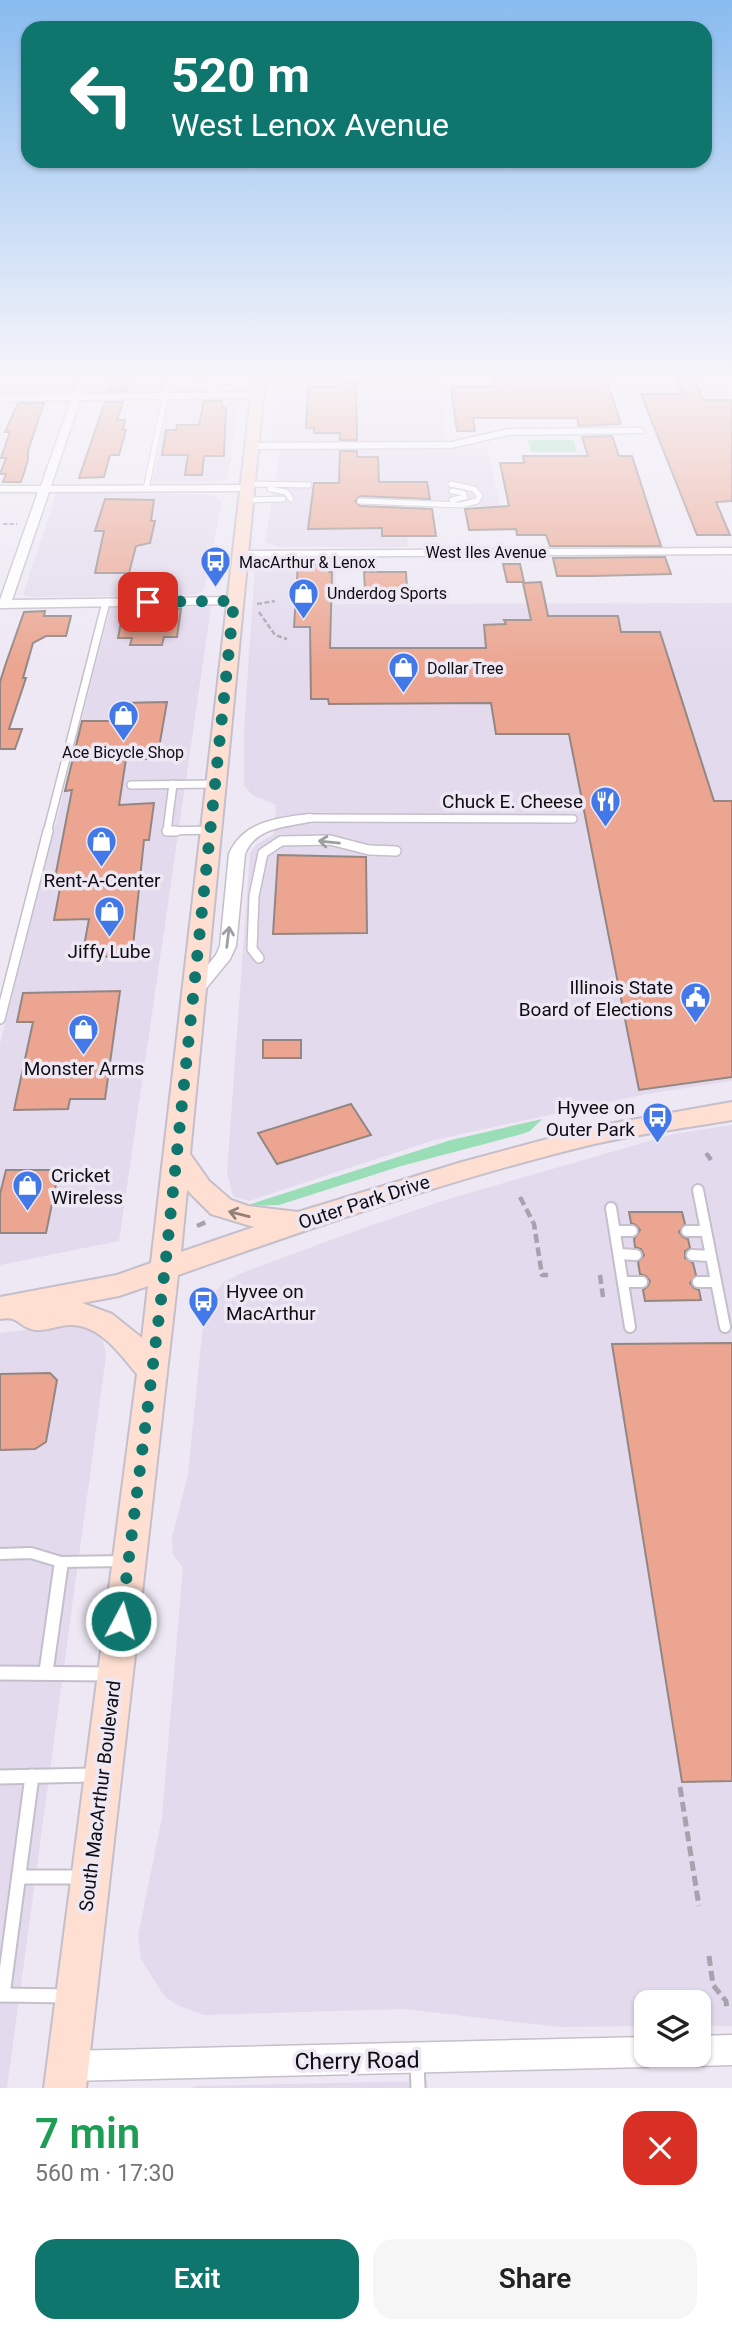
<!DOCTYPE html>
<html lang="en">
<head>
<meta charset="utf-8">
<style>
  :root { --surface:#fff; --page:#f6f6f6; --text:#222; --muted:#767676; --accent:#0f766e }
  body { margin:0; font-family:Roboto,sans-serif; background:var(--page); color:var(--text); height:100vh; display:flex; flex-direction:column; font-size:26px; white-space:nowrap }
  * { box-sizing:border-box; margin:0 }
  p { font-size:23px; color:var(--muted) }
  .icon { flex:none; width:38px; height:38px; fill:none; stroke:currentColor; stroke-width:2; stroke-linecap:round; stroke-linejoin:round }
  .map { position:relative; height:2088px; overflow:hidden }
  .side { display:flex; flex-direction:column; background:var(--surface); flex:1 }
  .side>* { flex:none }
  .guide { position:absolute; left:21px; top:21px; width:691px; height:147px; border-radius:21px; box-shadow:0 2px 5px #0004; background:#0f766e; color:#fff; overflow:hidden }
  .fabs { position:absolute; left:634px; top:1990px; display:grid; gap:14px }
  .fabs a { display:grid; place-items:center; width:77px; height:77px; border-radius:14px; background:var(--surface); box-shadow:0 2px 5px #0004; font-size:35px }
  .pin { position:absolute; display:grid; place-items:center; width:60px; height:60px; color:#fff; margin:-30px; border-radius:14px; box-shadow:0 4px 10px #0006 }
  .me { position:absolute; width:77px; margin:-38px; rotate:6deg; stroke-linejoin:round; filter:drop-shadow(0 0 5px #0008) }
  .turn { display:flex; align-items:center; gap:24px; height:147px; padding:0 35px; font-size:32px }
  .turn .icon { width:91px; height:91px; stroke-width:2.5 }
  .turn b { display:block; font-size:49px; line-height:60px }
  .round { display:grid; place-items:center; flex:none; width:74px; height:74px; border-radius:21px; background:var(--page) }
  .head { display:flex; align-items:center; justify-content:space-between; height:119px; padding:0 35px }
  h1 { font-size:42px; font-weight:600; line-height:52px; color:#1e9e55 }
  .button { display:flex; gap:14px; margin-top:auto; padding:14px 35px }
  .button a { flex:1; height:80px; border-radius:21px; background:var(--accent); color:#fff; font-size:28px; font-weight:600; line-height:80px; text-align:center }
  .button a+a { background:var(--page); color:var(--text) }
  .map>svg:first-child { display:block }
  .built { fill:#e3daed }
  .green { fill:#9adeb7 }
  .building { fill:#eba590; stroke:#938783; stroke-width:2 }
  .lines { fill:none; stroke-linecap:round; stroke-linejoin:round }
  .lane-far4-casing { stroke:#c4bfcb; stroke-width:7 }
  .lane-far3-casing { stroke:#c4bfcb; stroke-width:10 }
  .lane-far2-casing { stroke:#c4bfcb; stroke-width:12 }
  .lane-far1-casing { stroke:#c4bfcb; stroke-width:14 }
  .lane-casing { stroke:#c4bfcb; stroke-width:17 }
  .street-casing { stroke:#c4bfcb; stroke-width:3 }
  .secondary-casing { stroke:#c4bfcb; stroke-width:4 }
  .path-far4 { stroke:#a7a3ac; stroke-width:2; stroke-dasharray:4.5 2; stroke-linecap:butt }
  .path-far3 { stroke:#a7a3ac; stroke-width:2.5; stroke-dasharray:5 2.5; stroke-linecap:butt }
  .path-far2 { stroke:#a7a3ac; stroke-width:3.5; stroke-dasharray:7 3.5; stroke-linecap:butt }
  .path-far1 { stroke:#a7a3ac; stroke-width:4.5; stroke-dasharray:9 4.5; stroke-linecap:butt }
  .path { stroke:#a7a3ac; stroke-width:5; stroke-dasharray:10 5; stroke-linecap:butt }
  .lane-far4 { stroke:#fff; stroke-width:5 }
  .lane-far3 { stroke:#fff; stroke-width:7 }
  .lane-far2 { stroke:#fff; stroke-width:9 }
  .lane-far1 { stroke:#fff; stroke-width:10 }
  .lane { stroke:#fff; stroke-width:13 }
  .street { fill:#fff; fill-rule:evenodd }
  .secondary { fill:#fedfd2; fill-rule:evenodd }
  .oneway { stroke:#9f9ea0 }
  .oneway2 { stroke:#92807b }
  .route { stroke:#0f766e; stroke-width:12; stroke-dasharray:0 21.6 }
  .labels { text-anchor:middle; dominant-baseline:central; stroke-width:7; stroke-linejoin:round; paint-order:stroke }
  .far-street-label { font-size:16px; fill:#0f0d11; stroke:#ede8f4 }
  .far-poi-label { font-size:16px; fill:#0f0d11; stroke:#ede8f4; text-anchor:start }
  .poi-label { font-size:19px; fill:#0f0d11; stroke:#ede8f4; text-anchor:end }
  .street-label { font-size:19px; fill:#0f0d11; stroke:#ede8f4 }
  .near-street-label { font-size:23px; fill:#0f0d11; stroke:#ede8f4 }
</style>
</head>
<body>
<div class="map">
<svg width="732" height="2088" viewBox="0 0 732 2088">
  <rect width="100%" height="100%" fill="#ede8f4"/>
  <g class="built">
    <path d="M277,378H441L445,441L271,442Z"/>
    <path d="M170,399H231L238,401L228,479L216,482L152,483Z"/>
    <path d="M487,448L500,506H405L408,547H279L265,542L280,449Z"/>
    <path d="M57,492L213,495L222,502L204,590L195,595L30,597L23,595Z"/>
    <path d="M337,556L334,604L732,603V1081L646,1094L434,1140L249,1201L233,1196L227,1172L250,853L257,844L274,834L276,805L252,795L244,785V729L255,567L259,561L270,558Z"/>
    <path d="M211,607L119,1241L0,1265V1044L110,608Z"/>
    <path d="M732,1125V2026H698V2002H646V2026L560,2027L404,2009L204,2015L179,2006L164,1996L141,1959L138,1936L162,1817L183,1567L173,1555L172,1537L188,1474L205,1304L224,1282L247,1271L355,1231L448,1199L674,1134Z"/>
    <path d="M68,1325L95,1332L103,1339L106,1356L7,2088H0V1333Z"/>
    <path d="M427,2081V2088H191L196,2086Z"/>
  </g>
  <g class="green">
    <path d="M528,440H574L577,452H531Z"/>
    <path d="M542,1119L530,1131L522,1134L401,1166L279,1205L250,1206L251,1204L451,1140Z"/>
  </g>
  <g class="building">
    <path d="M113,378H129L126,391H109Z"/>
    <path d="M493,378H606L621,424L579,426L577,418H473L475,431H457L451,387H495Z"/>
    <path d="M676,378H694L703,400H732V501L716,502L730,535H697L641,394H683Z"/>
    <path d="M347,382H356L357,440H340V433H314V428H306L308,387H334Z"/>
    <path d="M204,401H222L223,409L226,408L224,456H204L202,475H185L188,455H162L166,430H176L177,425H199Z"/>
    <path d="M105,402H123L117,420H125L123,430H126L119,455H110L104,477L79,478Z"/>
    <path d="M18,403H44L28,451V460L21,482H3L6,474H0L6,458H1L10,432H5Z"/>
    <path d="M612,436L619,456H632L661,546H550L546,535H517L516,529L469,530L465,509L509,506L500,463H524L523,456H588L582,437Z"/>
    <path d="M340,451H357V457H378L379,482H427L430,499L360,496L355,501L360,506L432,509L436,536H382V528L308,529L314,483H339Z"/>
    <path d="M105,499L154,500L151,521H155L150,543L136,546L129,573H95L104,531H95Z"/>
    <path d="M665,557L671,574L592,576H557L553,558Z"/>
    <path d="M298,564H329V572H332L330,648H486L484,625L506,624L504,620H531L523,583L541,582L548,616H618L621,632H660L714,801H732V1077L639,1090L569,734H496L491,703L329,704L328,699H311L310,627H294Z"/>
    <path d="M503,564H520L524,582H507Z"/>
    <path d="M364,572H406L407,590H365Z"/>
    <path d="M159,609H181L177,637H164L162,645H130L132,638H118L122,617H158Z"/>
    <path d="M45,611L44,616H71L66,636H46L33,643L23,678H26L9,729H22L15,749H0V682L5,666L24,612Z"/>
    <path d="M167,702L157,759H126L119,805L154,803L149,840H144L132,956L82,957L89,919L54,920L61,883H54L72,790L65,791L82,721H116L119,703Z"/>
    <path d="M278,855L366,857L367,933L273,934Z"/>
    <path d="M120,991L105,1099H70L68,1109L14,1110L33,1022H17L23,993Z"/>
    <rect x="263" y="1040" width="38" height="18"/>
    <path d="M351,1104L371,1135L277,1164L258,1133Z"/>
    <path d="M6,1170H59L46,1233H0V1194Z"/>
    <path d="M629,1212H682L685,1224L679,1232L683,1237L688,1239L690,1248L685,1251V1258L693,1263L696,1275L690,1283L694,1288L699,1290L701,1300L645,1301L643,1290L648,1286L650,1281L646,1276L640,1274L638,1262L644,1255L641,1249L635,1247L634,1239L640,1230L636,1225L631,1223Z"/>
    <path d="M732,1343V1781L682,1782L612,1344Z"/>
    <path d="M50,1373L57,1380L46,1442L35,1449L0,1450V1374Z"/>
  </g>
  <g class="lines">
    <defs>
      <g id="lane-far4">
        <path d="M183,379H236L235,387L213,390L210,387L174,384Z"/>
        <path d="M236,379H259"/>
        <path d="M248,484L309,485"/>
        <path d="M146,489L169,378"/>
        <path d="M270,489L286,492L291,499"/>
        <path d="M452,491L463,493L465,497L452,500"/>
        <path d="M246,500L283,499"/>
        <path d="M360,501L461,505L477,501L480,496L474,489L451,484"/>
      </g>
      <g id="lane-far3">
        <path d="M173,784L167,831L210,830"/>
        <path d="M131,785L216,784"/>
        <path d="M309,818L573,819"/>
        <path d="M47,833L106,602"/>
      </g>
      <g id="lane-far2">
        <path d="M167,831H176"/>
        <path d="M259,958L252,949L254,896L263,853L281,841L330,840L369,850L396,851"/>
        <path d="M0,1019L48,831"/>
      </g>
      <g id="lane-far1">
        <path d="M698,1190L725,1327"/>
        <path d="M611,1208L630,1327"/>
        <path d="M616,1231H632"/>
        <path d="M687,1231H706"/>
        <path d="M619,1254L636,1255"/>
        <path d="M692,1255L710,1256"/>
        <path d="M624,1282H642"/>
        <path d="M698,1282H716"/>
        <path d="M0,1554L31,1553L61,1562"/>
        <path d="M60,1566L61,1562L123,1561"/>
      </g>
      <g id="lane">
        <path d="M46,1672L61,1565"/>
        <path d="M0,1673L110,1674"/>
        <path d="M0,1777L94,1775"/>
        <path d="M19,1877H83"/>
        <path d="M0,1995H3L32,1776"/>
        <path d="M3,1995L67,1996"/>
        <path d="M417,2062L418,2088"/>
      </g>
      <g id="street">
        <path d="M78,378H88L82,394L257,392L262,395L257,398L80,400L51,486L248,485L253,488L248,491L49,492L12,600L234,597L240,601L238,604L0,608V600L38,492H0V486H41L71,400L0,401V395L73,394Z"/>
        <path d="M640,428L643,429V433L508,435L451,448L251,449L246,446L251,443L451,442L508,429Z"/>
        <path d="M732,548V554L240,557L234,554L240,551Z"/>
        <path d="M309,814L314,815L316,818L314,821C288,827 256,826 245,854L236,946L230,959L199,997H187L185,993L216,955L220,946L229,854C243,821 278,818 309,814Z"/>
        <path d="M732,2035V2065L698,2066L687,2062L684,2054H698V2036Z"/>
        <path d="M646,2037V2054H660L657,2063L646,2067L67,2081L56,2077L52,2066L56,2055L67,2051Z"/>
      </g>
      <path id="secondary" d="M253,378H265L190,1154L209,1181L231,1200L248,1206L298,1212L462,1162L592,1127L732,1102V1120C685,1128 637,1134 590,1145C450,1179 314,1227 178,1275L86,2088H44L137,1374C119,1353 99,1323 68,1325C57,1326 45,1331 35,1330C18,1327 19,1315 0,1319V1297L117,1275L151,1263ZM187,1190L211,1214L254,1227L181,1252ZM148,1286L142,1338L112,1314L82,1303L119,1296Z"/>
    </defs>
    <use href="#lane-far4" class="lane-far4-casing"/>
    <use href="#lane-far3" class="lane-far3-casing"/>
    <use href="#lane-far2" class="lane-far2-casing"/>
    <use href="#lane-far1" class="lane-far1-casing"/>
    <use href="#lane" class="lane-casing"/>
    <use href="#street" class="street-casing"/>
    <use href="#secondary" class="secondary-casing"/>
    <path class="path-far4" d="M3,524H17"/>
    <g class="path-far3">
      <path d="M257,604L275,601"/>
      <path d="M259,612L275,635L287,639"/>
    </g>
    <path class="path-far2" d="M706,1153L708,1156"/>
    <g class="path-far1">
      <path d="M707,1154L711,1160"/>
      <path d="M520,1197L534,1224L542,1275H548"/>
      <path d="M197,1226L206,1222"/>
      <path d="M600,1275L603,1297"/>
    </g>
    <g class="path">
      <path d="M680,1787L699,1906"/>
      <path d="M709,1956L713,1985L726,2001L727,2009"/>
    </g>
    <use href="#lane-far4" class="lane-far4"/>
    <use href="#lane-far3" class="lane-far3"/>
    <use href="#lane-far2" class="lane-far2"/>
    <use href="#lane-far1" class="lane-far1"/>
    <use href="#lane" class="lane"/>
    <use href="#street" class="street"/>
    <use href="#secondary" class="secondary"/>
  </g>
  <defs><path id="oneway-shaft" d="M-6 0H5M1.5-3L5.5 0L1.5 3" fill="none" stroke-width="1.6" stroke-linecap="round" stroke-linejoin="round" transform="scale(1.75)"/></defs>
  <g class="oneway">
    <use href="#oneway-shaft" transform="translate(329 842) rotate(-174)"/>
    <use href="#oneway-shaft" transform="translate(228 937) rotate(-83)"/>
  </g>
  <use class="oneway2" href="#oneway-shaft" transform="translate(239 1214) rotate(-166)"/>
  <linearGradient id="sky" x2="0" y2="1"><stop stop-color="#88bbef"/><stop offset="0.56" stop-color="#f7f5fa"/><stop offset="1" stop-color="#f7f5fa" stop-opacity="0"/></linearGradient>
  <rect width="732" height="670" fill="url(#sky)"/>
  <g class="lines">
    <path class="route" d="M121,1621L165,1268L234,601L148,602"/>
  </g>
  <defs>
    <symbol id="bus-pin" viewBox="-11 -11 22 30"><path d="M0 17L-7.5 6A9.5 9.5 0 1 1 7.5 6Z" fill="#4378e9" stroke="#ede8f4"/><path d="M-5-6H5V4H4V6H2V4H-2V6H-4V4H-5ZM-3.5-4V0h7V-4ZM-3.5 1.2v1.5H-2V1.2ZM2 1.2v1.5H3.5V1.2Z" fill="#fff"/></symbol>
    <symbol id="shop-pin" viewBox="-11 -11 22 30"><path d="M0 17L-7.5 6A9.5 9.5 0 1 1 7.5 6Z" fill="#4378e9" stroke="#ede8f4"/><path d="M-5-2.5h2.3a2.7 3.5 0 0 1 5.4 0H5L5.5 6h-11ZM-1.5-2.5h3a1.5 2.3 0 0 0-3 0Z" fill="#fff"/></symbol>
    <symbol id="restaurant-pin" viewBox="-11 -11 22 30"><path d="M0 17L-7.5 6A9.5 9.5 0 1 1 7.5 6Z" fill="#4378e9" stroke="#ede8f4"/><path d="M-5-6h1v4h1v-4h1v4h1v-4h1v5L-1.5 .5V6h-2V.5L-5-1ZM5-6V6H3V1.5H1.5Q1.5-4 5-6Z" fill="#fff"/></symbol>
    <symbol id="civic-pin" viewBox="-11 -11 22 30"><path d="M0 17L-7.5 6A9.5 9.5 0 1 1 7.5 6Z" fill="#4378e9" stroke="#ede8f4"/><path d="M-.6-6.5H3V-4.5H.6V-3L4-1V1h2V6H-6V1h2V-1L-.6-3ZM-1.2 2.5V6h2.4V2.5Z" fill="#fff"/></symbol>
  </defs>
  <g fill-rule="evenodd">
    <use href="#bus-pin" x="198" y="544" width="35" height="47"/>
    <use href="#shop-pin" x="286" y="576" width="35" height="47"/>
    <use href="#shop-pin" x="386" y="650" width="35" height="47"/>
    <use href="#shop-pin" x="106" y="698" width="35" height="47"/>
    <use href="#restaurant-pin" x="588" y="784" width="35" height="47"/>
    <use href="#shop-pin" x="84" y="824" width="35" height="47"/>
    <use href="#shop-pin" x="92" y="894" width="35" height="47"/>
    <use href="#civic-pin" x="678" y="980" width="35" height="47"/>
    <use href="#shop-pin" x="66" y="1012" width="35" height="47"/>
    <use href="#bus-pin" x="640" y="1100" width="35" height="47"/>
    <use href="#shop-pin" x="10" y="1168" width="35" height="47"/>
    <use href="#bus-pin" x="186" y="1284" width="35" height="47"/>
  </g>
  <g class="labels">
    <g class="far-street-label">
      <text x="486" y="552">West Iles Avenue</text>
    </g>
    <g class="far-poi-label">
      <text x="239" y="562">MacArthur &amp; Lenox</text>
      <text x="327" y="593">Underdog Sports</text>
      <text x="427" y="668">Dollar Tree</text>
      <text x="123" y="752" text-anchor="middle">Ace Bicycle Shop</text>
    </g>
    <g class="poi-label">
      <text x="583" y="801">Chuck E. Cheese</text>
      <text x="102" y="880" text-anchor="middle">Rent-A-Center</text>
      <text x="109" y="951" text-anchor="middle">Jiffy Lube</text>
      <text x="673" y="987">Illinois State<tspan x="673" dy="22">Board of Elections</tspan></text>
      <text x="84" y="1068" text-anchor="middle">Monster Arms</text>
      <text x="635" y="1107">Hyvee on<tspan x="635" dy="22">Outer Park</tspan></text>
      <text x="51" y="1175" text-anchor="start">Cricket<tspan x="51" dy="22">Wireless</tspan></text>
      <text x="226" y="1291" text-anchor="start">Hyvee on<tspan x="226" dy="22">MacArthur</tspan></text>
    </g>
    <g class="street-label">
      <text transform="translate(364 1202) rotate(-18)">Outer Park Drive</text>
      <text transform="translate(100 1796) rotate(-83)">South MacArthur Boulevard</text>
    </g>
    <g class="near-street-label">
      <text transform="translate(357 2061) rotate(-1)">Cherry Road</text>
    </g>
  </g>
</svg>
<div class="fabs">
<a><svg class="icon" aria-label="layers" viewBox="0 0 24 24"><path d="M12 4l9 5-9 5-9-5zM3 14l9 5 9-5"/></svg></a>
</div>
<div class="pin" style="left:148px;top:602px;background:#d93025"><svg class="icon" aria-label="arrive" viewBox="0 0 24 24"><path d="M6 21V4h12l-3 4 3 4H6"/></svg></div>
<svg class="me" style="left:121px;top:1621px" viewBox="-20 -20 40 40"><circle r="17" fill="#0f766e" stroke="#fff" stroke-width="3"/><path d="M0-11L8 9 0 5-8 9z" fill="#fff"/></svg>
<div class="guide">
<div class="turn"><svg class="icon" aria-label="left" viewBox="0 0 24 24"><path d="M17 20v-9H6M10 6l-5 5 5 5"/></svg><div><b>520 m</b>West Lenox Avenue</div></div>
</div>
</div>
<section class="side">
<div class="head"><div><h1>7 min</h1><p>560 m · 17:30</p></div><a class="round" style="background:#d93025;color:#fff"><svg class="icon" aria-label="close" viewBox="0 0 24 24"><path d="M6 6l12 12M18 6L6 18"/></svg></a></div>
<div class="button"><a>Exit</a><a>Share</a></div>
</section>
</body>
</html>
